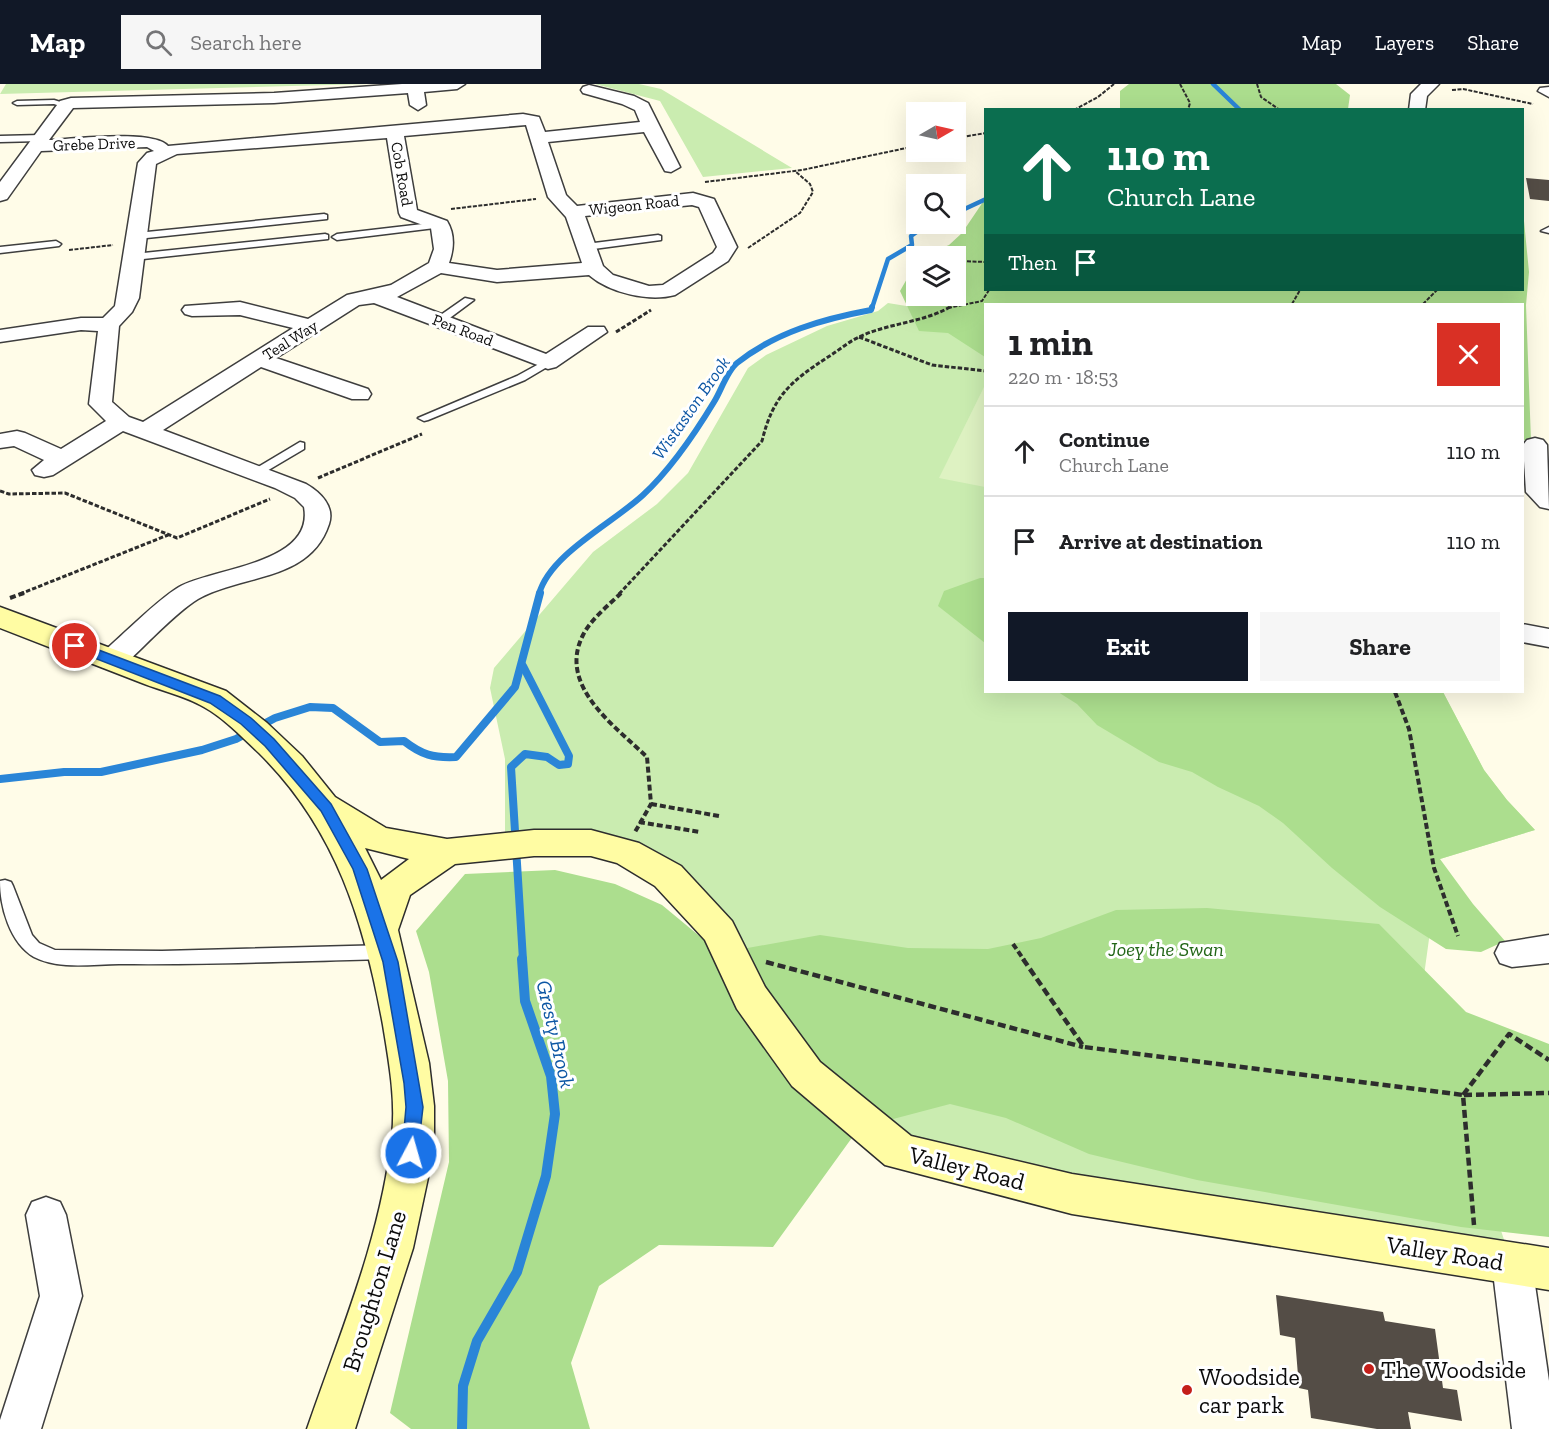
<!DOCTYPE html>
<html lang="en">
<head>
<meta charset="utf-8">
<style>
  :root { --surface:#fff; --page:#f6f6f6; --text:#202124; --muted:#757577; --line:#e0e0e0; --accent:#111827 }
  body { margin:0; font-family:"Zilla Slab",serif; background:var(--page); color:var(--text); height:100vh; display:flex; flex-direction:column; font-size:22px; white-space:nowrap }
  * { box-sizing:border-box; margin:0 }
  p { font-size:20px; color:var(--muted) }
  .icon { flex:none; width:33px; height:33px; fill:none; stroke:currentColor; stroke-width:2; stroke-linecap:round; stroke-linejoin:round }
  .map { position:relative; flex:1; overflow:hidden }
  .drawer { position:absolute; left:984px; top:219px; width:540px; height:390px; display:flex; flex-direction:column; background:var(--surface); border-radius:0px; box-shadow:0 6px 24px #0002 }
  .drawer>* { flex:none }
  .top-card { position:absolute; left:984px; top:24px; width:540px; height:183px; border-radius:0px; box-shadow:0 6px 24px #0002; background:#0b6e4f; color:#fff; overflow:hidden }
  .needle { width:39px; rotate:81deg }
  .controls { position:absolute; left:906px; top:18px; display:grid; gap:12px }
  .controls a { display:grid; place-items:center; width:60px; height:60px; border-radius:0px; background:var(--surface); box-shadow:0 6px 24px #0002; font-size:30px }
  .pin { position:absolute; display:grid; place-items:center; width:51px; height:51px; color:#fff; margin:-26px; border:3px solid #fff; border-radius:50%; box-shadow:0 2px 6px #0007 }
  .me { position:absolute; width:66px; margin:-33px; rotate:6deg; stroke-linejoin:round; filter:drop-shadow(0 0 4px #0008) }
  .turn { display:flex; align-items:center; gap:21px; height:126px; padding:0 24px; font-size:27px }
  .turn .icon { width:78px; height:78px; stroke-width:2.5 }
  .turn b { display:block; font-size:42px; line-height:51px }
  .then { display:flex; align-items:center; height:57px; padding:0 24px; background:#0003; gap:12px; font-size:22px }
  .round { display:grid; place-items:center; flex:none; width:63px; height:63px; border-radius:0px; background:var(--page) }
  .summary { display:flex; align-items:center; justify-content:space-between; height:102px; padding:0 24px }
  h1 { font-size:36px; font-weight:800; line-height:45px }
  .button { display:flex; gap:12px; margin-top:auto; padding:12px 24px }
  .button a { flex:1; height:69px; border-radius:0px; background:var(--accent); color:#fff; font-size:24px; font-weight:800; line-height:69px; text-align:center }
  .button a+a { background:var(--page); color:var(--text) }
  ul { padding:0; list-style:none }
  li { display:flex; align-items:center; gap:18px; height:90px; padding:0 24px; border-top:2px solid var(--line) }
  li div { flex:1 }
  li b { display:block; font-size:22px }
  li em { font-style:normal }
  header { display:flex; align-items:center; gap:36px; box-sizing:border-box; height:84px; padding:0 30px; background:var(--accent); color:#fff }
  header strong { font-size:28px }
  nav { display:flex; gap:33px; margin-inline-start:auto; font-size:21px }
  .search { width:420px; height:54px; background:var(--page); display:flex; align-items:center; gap:15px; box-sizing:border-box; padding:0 21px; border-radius:0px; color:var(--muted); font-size:22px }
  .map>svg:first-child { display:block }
  .green { fill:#caecb0 }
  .forest { fill:#acde8e }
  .pitch { fill:#def2c2 }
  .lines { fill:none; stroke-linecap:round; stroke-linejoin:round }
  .stream-far3 { stroke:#2a85d7; stroke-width:4.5 }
  .stream-far2 { stroke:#2a85d7; stroke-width:6 }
  .stream-far1 { stroke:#2a85d7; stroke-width:8 }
  .stream { stroke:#2a85d7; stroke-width:10 }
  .building { fill:#544d46 }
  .lane-casing { stroke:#3e3e3e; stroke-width:3 }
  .street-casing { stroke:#3e3e3e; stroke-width:3 }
  .secondary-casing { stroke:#2d2d2d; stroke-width:3 }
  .path-far3 { stroke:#2d2d2d; stroke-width:2; stroke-dasharray:4 1.5; stroke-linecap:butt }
  .path-far2 { stroke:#2d2d2d; stroke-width:3; stroke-dasharray:4.5 2; stroke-linecap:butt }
  .path-far1 { stroke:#2d2d2d; stroke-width:4; stroke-dasharray:6 3; stroke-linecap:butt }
  .path { stroke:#2d2d2d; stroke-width:4.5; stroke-dasharray:8 4; stroke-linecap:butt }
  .lane { fill:#fff; fill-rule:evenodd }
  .street { fill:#fff; fill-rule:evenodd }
  .secondary { fill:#fffca3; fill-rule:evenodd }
  .route { fill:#1a73e8; stroke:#114b97; stroke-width:1.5 }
  .poi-dot { fill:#c41f1a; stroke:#fff; stroke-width:2 }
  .labels { text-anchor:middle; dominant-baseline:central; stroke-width:6; stroke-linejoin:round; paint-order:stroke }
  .far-street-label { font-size:16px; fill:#0b0b0b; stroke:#fff }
  .far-water-label { font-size:18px; font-style:italic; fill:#0c56a4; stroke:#fff }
  .park-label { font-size:20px; font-style:italic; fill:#226617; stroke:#fff }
  .water-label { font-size:21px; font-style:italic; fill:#0c56a4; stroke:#fff }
  .near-street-label { font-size:24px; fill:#0b0b0b; stroke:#fff }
  .near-poi-label { font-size:24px; fill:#0b0b0b; stroke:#fff; text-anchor:start }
</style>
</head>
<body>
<header>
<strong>Map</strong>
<div class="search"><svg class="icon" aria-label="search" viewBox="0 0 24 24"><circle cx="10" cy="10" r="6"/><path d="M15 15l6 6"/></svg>Search here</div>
<nav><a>Map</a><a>Layers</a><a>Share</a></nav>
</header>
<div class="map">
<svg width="1549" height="1345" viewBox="0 0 1549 1345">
  <rect width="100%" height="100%" fill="#fffce8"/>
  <g class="green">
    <path d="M6,0H368L0,10Z"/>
    <path d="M595,0H639L661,5L792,84L703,93L660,17Z"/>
    <path d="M888,219L985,235L986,608H1443L1484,686L1507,716L1535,746L1440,775L1422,906L1512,1180L900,1068L719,847L627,767L505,754V675L490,604L494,584L593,468L657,420L688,389L748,284L766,271L827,242L878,227Z"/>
  </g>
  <g class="forest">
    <path d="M1129,0H1336L1350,11L1348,25H1120V7Z"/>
    <path d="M985,115L986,206H1522L1524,137L1529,188L1526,221L1531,357L1523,356L1522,220H986L985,273L948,249L919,247L900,207L916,179V212H956V172H924L949,161L962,149Z"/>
    <path d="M980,494H985V559L938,522L944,507Z"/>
    <path d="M1058,608H1443L1484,686L1507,716L1535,746L1440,775L1473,820L1505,857L1481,868L1446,865L1380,823L1332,784L1283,739L1259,722L1218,703L1192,688L1159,678L1097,641L1077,620Z"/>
    <path d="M555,786L615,800L662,821L720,869L820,851L908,864L988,865L1041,854L1116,826L1207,824L1379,840L1466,928L1549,960V1153L1461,1143L1197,1096L1089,1070L1006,1034L950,1020L859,1044L773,1163L659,1161L599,1202L571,1279L590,1345H411L390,1329L449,1078L448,997L429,888L416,847L465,790Z"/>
  </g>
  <path class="pitch" d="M985,301V403L939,394Z"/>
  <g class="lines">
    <g class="stream-far3">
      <path d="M1213,0L1240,26"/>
      <path d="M956,129L986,115"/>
      <path d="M872,224L888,175L912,161L911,152L928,140"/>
    </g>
    <path class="stream-far2" d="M539,510C550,470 613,439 643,411C671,385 694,351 714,318C721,307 727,287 737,279C776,248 823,235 871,226L872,223"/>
    <g class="stream-far1">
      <path d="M0,695L64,688H101L202,666L236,655L275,634L310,623L333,624L380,658L404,657C422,671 433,674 456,673L515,603L540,509"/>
      <path d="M523,876L511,683L525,670L547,673L559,681L568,680L569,672L523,582"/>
    </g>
    <path class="stream" d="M462,1345L463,1302L477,1257L517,1188L546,1092L555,1030L551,992L525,917L522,875"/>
  </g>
  <g class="building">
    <path d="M1526,94L1549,96V117L1530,115Z"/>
    <path d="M1276,1211L1383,1228L1385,1237L1435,1245L1443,1304L1457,1306L1462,1337L1408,1328L1411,1345H1377L1311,1334L1308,1306L1299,1304L1295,1254L1280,1251Z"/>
  </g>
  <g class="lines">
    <defs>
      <g id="lane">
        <path d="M54,16L70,21L66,24L54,20L17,21L13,19L17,17Z"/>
        <path d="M0,52L41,51L45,54L41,57L0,58Z"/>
        <path d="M324,130L327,131V135L137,155L132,152L137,149Z"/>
        <path d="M440,138L445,141L443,143L337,156L332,153L337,150Z"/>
        <path d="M1549,143V149L1541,147Z"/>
        <path d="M325,150L328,151V155L134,176L129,173L134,170Z"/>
        <path d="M658,151L661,152V156L586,166L581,163L586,160Z"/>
        <path d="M56,157L61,160L59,162L0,169V163Z"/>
        <path d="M465,214L474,216L443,239H435V235Z"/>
        <path d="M548,275L552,276V280L525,296L428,336L424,337L418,334L517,292Z"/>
        <path d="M300,358L304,359V365L260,391H252L250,388Z"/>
        <path d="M5,796L11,798L13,802L32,851L39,859L55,866L162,867L388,861L394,863L396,868L394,873L388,875C299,877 209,881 119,880C93,880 59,886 34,873C10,859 0,823 0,797Z"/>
      </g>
      <g id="street">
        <path d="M402,0H465L457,5L424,8L426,21L418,26L410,21L408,9L274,19L73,24L49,56C72,55 154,45 168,62L523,30L539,33L545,48L640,38L635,26L622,20L583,9L581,6L583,3L589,1L634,12L648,19L680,83L671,88L665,87L644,48L548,58L566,111L577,122L693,109L714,115L737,163L728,177L675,211C649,218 610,209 589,191L497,198L441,189L397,213L546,270L588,243H604L607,248L556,283L548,285L374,219L359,221L276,274L368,305L371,310L368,315H352L261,283L163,346L306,400C320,408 335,422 329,440C310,498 242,490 198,515C176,528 143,564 122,583L112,585L102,583L98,576L102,569C123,551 157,516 179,503C213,484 315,480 304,423L295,414L275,404L123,347L53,391L44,393L35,391L32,386L44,376L14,362L0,364V350L17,347L25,349L61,365L106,337L89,320L98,247L81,246L0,258V246L81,234H103L115,222L138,79L147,69L154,67L147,63L41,67L7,115L0,117V98L60,17L71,14L274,9ZM526,41L548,113L566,133L582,179L497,186L449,179C454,165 455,150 447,137L417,126L404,52ZM387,54L399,129L401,133L431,144L434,165L429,179L391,201L347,211L308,235L240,218L185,222L182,226L185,230L192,232L240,231L293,244L143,338L129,333L112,318L119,242L132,228L139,214L156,80L177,70ZM692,121L699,123L717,163L713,169L663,201L649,202L613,191L603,182L585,132Z"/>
        <path d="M1421,0H1439L1427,12L1425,26H1409L1411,10Z"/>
        <path d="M1549,3V13L1538,7L1540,4Z"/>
        <path d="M1535,354L1543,356L1547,361L1549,425L1540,423L1526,408L1523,361L1527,356Z"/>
        <path d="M1522,540L1549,545V563L1522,558Z"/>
        <path d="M1549,851V879L1512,883L1500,879L1495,869L1500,859Z"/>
        <path d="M46,1113L60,1118L66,1131L82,1212L41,1345H0V1336L40,1212L26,1131L32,1118Z"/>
        <path d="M1512,1161L1526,1166L1532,1180L1549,1297V1345H1512L1492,1180L1498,1166Z"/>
      </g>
      <path id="secondary" d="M0,523L226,607L267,639L302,672L335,713L386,744L447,755L534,746H591L639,759L681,782L732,837L765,903L820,978L911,1052L1072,1090L1549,1164V1206L1072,1130L885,1081L792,1002L737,925L705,856L655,802L617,779L591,772H534L455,780L410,811L398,846L429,979L434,1022V1052L429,1089L413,1164L355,1345H307C340,1249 381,1154 392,1052C396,1015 389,978 383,941C364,837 336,745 259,669C242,653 224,634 204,623C186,612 162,607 142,599C95,581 47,562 0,544ZM365,764L409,775L381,796Z"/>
    </defs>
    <use href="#lane" class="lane-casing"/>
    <use href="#street" class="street-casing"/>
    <use href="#secondary" class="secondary-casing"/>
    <g class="path-far3">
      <path d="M1180,0L1190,19L1188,26"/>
      <path d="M1257,0L1261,13L1280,26"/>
      <path d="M1452,6L1463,5L1533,20"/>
      <path d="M1074,26L1098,13L1114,0"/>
      <path d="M956,54L986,49"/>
      <path d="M705,98L802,86L916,62"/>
      <path d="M451,125L536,115"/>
      <path d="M748,164L800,129L813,108L810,100L795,87"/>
      <path d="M69,166L113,161"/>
      <path d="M956,177L986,178"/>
      <path d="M930,212L951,222"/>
      <path d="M1292,220L1300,206"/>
      <path d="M1423,220L1437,206"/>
      <path d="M948,224L982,217L989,206"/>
    </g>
    <g class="path-far2">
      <path d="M616,248L651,226"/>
      <path d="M859,253L932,281L986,287"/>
      <path d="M318,394L422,350"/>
      <path d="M0,407L9,410L65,409L177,454L270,415"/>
      <path d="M20,510L168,451"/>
      <path d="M619,510L762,357C773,312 790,298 828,273C838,267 848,258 859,253C888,239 922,239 950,223"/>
    </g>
    <g class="path-far1">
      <path d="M621,509C609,521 591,535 583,551C557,602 615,642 647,673L651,720L635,748"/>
      <path d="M10,514L24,509"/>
      <path d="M1395,608L1409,645L1434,784L1458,852"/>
      <path d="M651,720L719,732"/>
      <path d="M639,738L700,748"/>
      <path d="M1013,860L1024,876"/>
    </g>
    <g class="path">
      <path d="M1023,875L1084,963L1463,1011L1474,1141"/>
      <path d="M766,878L1083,963"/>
      <path d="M1463,1011L1509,950L1549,976"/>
      <path d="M1464,1011L1549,1009"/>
    </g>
    <use href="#lane" class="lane"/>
    <use href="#street" class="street"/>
    <use href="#secondary" class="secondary"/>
  </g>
  <path class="route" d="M75,557L220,612L251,634L274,655L331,720L367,785L398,878L423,1023L417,1075L411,1077L405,1075L402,1069L406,1023L404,999L383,878L353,785L321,727L265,662L241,640L210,619L71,565L69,562Z"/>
  <g class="poi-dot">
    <circle cx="1369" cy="1285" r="6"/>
    <circle cx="1187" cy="1306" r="6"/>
  </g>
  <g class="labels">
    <g class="far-street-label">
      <text transform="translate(94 60) rotate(-2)">Grebe Drive</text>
      <text transform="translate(402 90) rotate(80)">Cob Road</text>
      <text transform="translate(634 121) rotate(-6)">Wigeon Road</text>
      <text transform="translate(463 246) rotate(21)">Pen Road</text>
      <text transform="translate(290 256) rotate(-32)">Teal Way</text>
    </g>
    <g class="far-water-label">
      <text transform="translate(691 324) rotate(-55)">Wistaston Brook</text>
    </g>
    <g class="park-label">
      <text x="1166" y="865">Joey the Swan</text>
    </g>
    <g class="water-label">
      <text transform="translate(556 950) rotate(77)">Gresty Brook</text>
    </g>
    <g class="near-street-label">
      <text transform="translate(967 1084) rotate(14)">Valley Road</text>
      <text transform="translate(1445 1169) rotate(9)">Valley Road</text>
      <text transform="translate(374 1207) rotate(-73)">Broughton Lane</text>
    </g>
    <g class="near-poi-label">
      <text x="1381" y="1285">The Woodside</text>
      <text x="1199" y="1292">Woodside<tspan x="1199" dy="28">car park</tspan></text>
    </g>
  </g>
</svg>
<div class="controls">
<a><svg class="needle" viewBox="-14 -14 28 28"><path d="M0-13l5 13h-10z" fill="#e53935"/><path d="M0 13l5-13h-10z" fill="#757577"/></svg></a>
<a><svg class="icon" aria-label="search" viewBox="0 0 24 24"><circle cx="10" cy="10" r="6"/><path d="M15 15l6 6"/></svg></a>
<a><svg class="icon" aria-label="layers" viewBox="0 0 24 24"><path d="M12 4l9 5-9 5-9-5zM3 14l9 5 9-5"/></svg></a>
</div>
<div class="pin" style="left:75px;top:562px;background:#d93025"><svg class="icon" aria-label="arrive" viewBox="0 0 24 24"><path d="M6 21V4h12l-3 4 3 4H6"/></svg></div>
<svg class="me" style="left:411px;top:1069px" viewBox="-20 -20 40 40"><circle r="17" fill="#1a73e8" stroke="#fff" stroke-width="3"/><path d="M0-11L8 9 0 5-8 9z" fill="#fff"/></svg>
<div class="top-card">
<div class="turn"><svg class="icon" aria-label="ahead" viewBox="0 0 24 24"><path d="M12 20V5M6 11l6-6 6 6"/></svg><div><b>110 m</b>Church Lane</div></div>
<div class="then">Then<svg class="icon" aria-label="arrive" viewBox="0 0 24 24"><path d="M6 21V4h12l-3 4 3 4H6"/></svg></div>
</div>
<section class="drawer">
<div class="summary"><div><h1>1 min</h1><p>220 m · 18:53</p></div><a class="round" style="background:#d93025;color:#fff"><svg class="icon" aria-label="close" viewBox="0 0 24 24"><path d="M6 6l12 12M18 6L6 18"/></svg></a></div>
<ul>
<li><svg class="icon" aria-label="ahead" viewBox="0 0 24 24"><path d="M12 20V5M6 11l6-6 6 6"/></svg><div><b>Continue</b><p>Church Lane</p></div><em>110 m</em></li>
<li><svg class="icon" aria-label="arrive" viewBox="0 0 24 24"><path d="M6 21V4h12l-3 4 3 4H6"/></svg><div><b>Arrive at destination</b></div><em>110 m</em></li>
</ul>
<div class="button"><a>Exit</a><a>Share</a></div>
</section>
</div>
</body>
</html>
